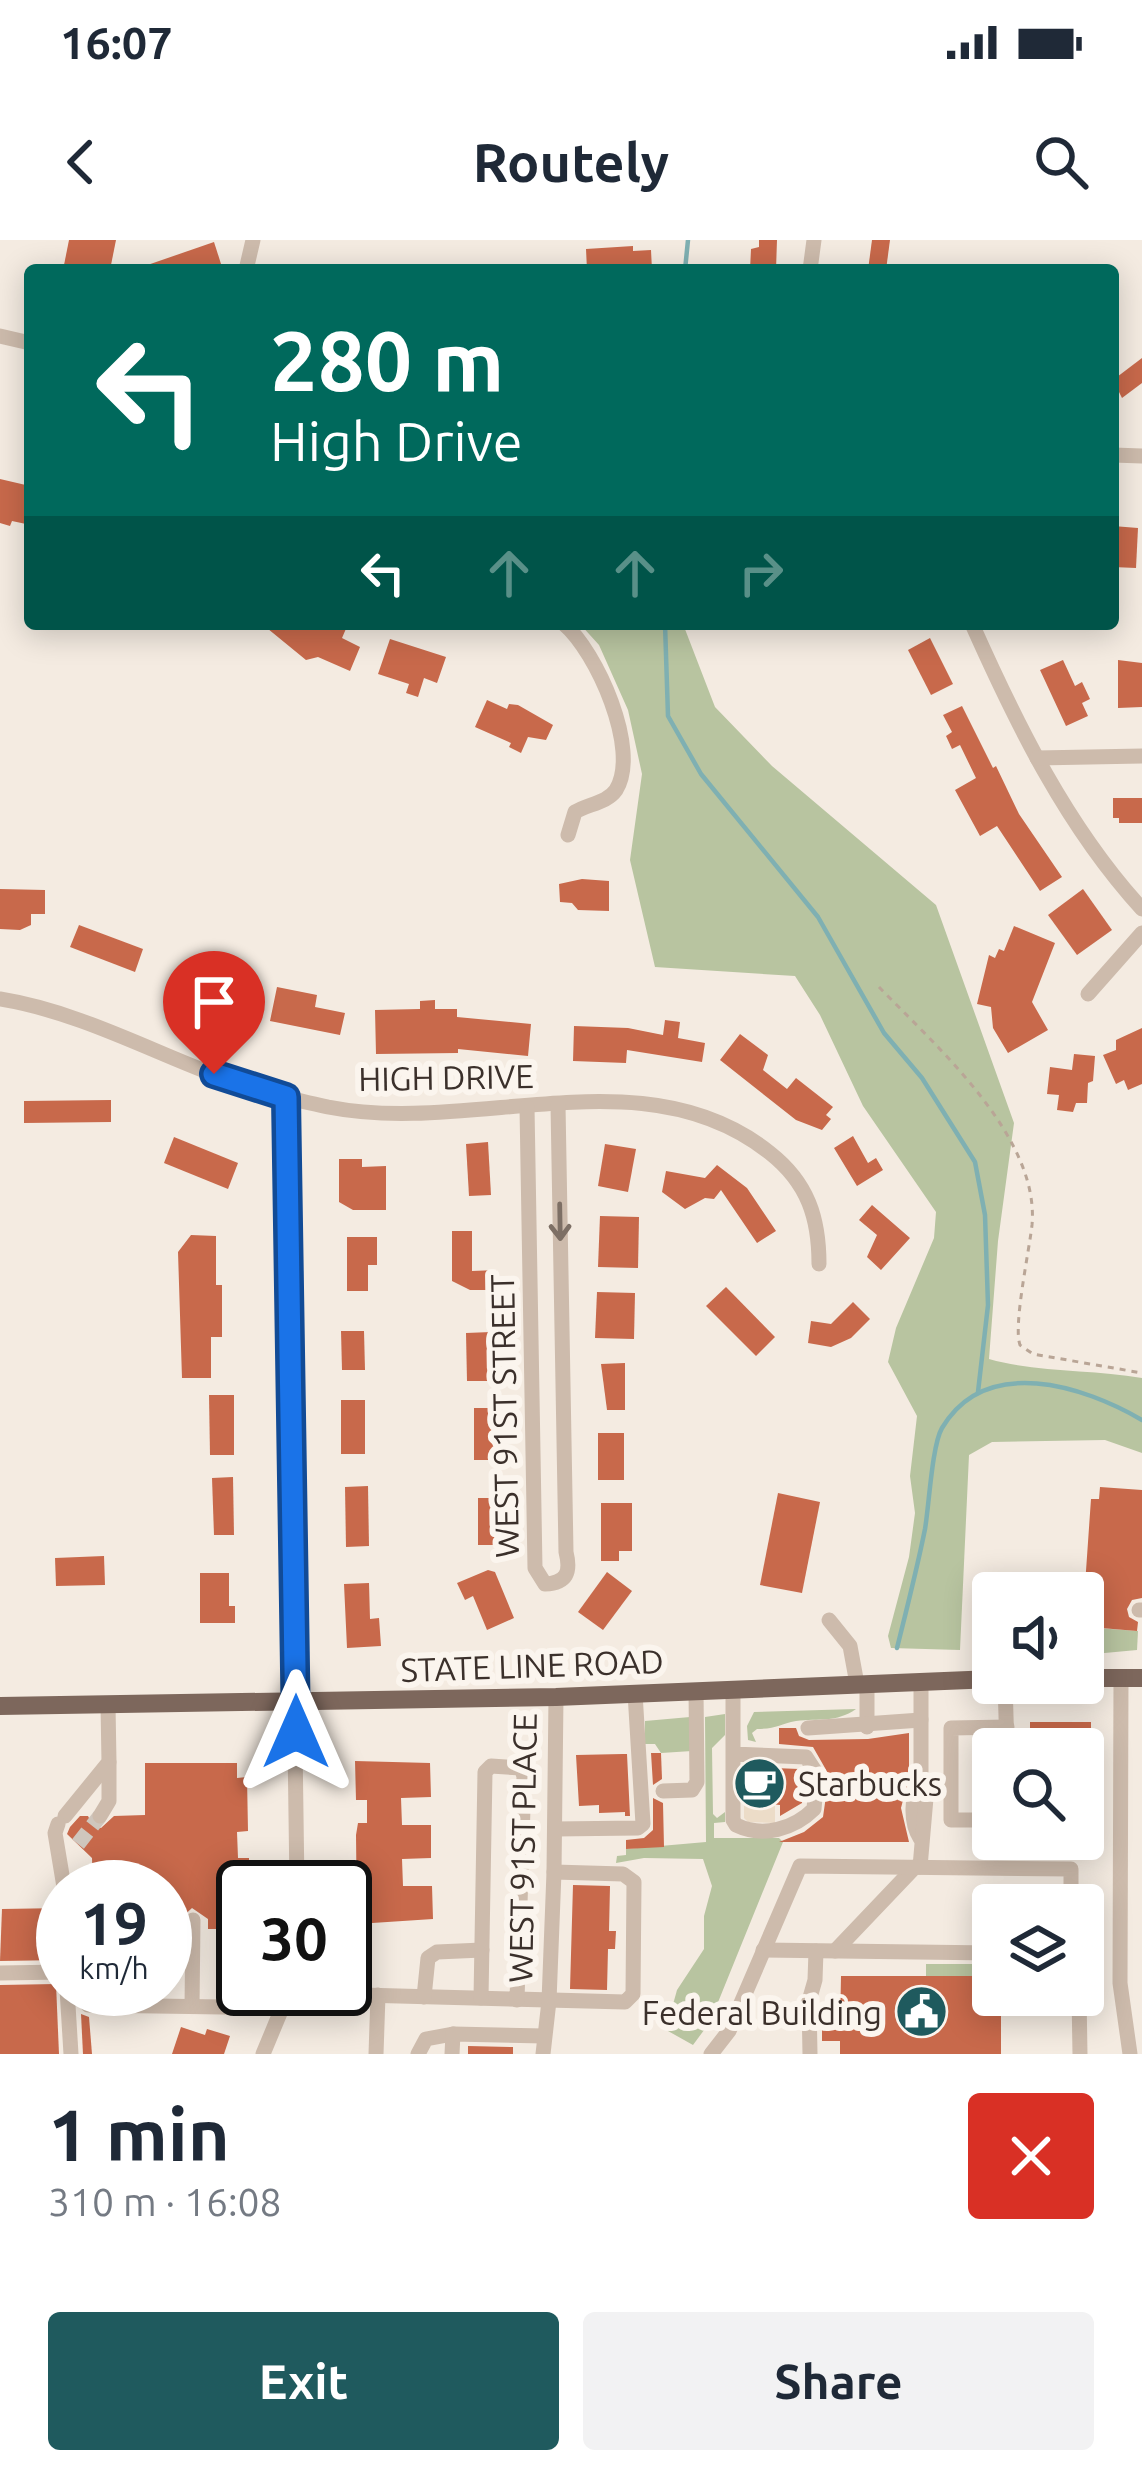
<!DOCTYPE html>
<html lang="en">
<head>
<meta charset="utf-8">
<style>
  :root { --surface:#fff; --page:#f2f2f3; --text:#1f2937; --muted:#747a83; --accent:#1f5a5e }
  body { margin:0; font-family:Ubuntu,sans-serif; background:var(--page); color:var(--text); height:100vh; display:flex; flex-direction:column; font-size:45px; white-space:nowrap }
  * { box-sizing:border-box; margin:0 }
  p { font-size:39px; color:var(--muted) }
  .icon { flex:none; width:66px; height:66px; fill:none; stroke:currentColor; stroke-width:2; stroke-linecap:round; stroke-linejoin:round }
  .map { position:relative; height:1814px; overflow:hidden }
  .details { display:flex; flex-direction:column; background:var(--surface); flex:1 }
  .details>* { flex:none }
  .banner { position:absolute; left:24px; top:24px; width:1095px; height:366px; border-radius:12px; box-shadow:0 6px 30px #0003; background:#00695c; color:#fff; overflow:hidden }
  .controls { position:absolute; left:972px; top:1332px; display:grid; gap:24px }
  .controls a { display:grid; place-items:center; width:132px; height:132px; border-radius:12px; background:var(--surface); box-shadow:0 6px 30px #0003; font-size:60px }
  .speed { position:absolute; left:36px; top:1620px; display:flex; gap:24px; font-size:60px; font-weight:700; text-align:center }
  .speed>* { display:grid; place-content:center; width:156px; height:156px; border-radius:50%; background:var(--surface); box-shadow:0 6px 30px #0003; line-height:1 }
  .speed small { font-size:30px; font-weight:400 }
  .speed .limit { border:6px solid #111; border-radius:18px; background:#fff; color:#111 }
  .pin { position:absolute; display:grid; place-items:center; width:102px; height:102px; color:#fff; margin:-123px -51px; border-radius:50% 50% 50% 0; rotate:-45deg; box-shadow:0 0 12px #0007 }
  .pin .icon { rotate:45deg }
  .me { position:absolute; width:132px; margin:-66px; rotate:0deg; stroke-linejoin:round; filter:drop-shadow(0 0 9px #0008) }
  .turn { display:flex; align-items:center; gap:42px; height:252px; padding:0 48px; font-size:54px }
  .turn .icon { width:156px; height:156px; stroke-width:2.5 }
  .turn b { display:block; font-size:84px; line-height:102px }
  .lanes { display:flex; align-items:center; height:114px; padding:0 48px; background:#0003; justify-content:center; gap:60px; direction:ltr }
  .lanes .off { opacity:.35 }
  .round { display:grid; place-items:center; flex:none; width:126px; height:126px; border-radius:12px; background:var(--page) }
  .summary { display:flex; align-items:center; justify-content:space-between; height:204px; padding:0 48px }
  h1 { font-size:72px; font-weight:600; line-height:90px }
  .button { display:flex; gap:24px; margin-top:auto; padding:24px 48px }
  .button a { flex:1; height:138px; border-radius:12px; background:var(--accent); color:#fff; font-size:48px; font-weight:600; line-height:138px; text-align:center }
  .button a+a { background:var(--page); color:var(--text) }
  .status { display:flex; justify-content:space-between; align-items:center; height:84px; padding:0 60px; background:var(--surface); direction:ltr }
  .status svg { height:33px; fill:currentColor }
  header { display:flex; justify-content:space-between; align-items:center; height:156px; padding:0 48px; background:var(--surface); font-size:54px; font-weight:600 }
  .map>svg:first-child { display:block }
  .green { fill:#b8c4a0 }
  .plaza { fill:#ecdcc8 }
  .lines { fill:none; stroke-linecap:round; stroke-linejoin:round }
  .stream { stroke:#7fb0b2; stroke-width:4.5 }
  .building { fill:#c8694b }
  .minor-tunnel { stroke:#cfc6bd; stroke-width:15; stroke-dasharray:15 8; stroke-linecap:butt }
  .path { stroke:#b9a596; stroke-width:3; stroke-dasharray:6 6; stroke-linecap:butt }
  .minor { stroke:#cdbbac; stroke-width:15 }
  .major { stroke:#7d675c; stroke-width:18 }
  .oneway { stroke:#7d6f65 }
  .route-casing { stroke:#114b97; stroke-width:30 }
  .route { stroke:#1a73e8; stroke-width:21 }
  .labels { text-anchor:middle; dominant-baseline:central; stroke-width:12; stroke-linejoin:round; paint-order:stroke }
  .street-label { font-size:33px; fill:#3b302b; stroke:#fbf5ee }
  .poi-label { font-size:33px; fill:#3b302b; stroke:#fbf5ee; text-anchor:start }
</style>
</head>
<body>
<div class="status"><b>16:07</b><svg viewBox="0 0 49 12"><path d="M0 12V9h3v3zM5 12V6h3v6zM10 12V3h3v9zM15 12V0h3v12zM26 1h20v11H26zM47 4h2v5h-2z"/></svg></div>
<header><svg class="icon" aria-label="back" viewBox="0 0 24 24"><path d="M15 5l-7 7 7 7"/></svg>Routely<svg class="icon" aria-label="search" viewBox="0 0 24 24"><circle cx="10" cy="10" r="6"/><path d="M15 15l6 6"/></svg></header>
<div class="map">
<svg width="1142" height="1814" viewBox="0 0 1142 1814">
  <rect width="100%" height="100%" fill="#f4ebe1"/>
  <g class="green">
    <path d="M580,384H683L715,467L772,526L936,665L1014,883L998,1001L989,1119C1039,1133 1092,1129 1142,1138V1213L1105,1200L992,1202L969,1215L960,1410L891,1408L888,1396L909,1317L915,1273L910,1236L917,1176L888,1122L896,1088L934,998L936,972L863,866L820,775L795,736L655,727L630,620L642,534L628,470L599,405Z"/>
    <path d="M1083,1387L1138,1391L1137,1410L1083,1415Z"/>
    <path d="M856,1469C836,1483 819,1478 796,1481C780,1484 776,1489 757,1489L752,1493L756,1502L748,1500L747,1486L754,1472Z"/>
    <path d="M725,1474V1495L712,1508L713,1574L717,1578L725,1572V1582L714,1583V1598H779L783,1602L710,1782L693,1805L668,1791L667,1786L677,1750L704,1709V1676L712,1646L703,1619L644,1618L616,1623L617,1616L626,1615V1609L706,1602L705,1477Z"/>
    <path d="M690,1477L692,1511L661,1513L655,1504H645V1481Z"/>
    <rect x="926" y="1724" width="64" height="12"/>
  </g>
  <path class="plaza" d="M744,1521L747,1522V1562L762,1565L772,1564V1523H775V1583L748,1582L744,1578Z"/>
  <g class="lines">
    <g class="stream">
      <path d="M685,30L688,0"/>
      <path d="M665,384L668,476L701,534L818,677L884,793L922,838L975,922L985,975L988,1065L978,1152"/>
      <path d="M897,1408C907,1368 917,1329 925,1289C929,1266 932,1205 942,1188C986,1114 1084,1146 1142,1180"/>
    </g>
  </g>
  <g class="building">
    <path d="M69,0H116L110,30L64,25Z"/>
    <path d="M759,0H777L776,30H750L751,9L759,7Z"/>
    <path d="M872,0H890L886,30H868Z"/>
    <path d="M214,2L222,27L210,30H133Z"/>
    <path d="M633,6V11L651,10L652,30H587L586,9Z"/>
    <path d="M1142,118V143L1122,158L1113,140Z"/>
    <path d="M0,239L30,246L26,284L12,281L10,286L0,283Z"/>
    <path d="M1113,286L1138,288L1136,328L1113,327Z"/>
    <path d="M262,384H348L342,398L360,407L350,431L318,417L306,420Z"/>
    <path d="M930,398L953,444L931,455L908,410Z"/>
    <path d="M390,399L446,417L437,443L424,438L418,457L406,453L409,444L378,434Z"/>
    <path d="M1063,420L1075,446L1082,442L1090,459L1082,463L1088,476L1066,486L1040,430Z"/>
    <path d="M1118,420L1142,423V467L1118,468Z"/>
    <path d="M487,460L507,469L509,464L518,465L553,485L546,500L528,497L521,513L509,507L511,503L475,487Z"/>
    <path d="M962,466L993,528L996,526L1019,574L1062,637L1040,651L997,586L980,596L955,550L976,538L960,505L952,509L946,496L952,492L943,475Z"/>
    <path d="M1113,558H1142V583H1119V578H1113Z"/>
    <path d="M582,639L609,641V671L578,670L572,663L560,662L559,644Z"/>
    <path d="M0,649L45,650V674H31V685L20,690L0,689Z"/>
    <path d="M1083,649L1112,690L1077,715L1048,675Z"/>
    <path d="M79,685L143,709L135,732L70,707Z"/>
    <path d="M1014,686L1055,703L1032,762L1048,790L1008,813L993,788L991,767L977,764L989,715L995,718L999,709L1004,711Z"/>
    <path d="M189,724L252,748L241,775L178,752Z"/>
    <path d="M277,747L317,755L315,767L345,773L340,795L270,781Z"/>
    <path d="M435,760V769H457V777L531,784L528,816L458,809V813L376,814L375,770L420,769V761Z"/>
    <path d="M665,780L680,782L678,798L705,803L702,822L627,810L626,823L573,821L574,786L628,788L663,795Z"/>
    <path d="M1142,788V844L1128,850L1124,840L1116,844L1103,815L1116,810V800Z"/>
    <path d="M740,794L768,815L763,830L787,849L796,838L833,867L826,875L831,879L822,890L796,880L720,820Z"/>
    <path d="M1074,814L1095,816L1093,841L1088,843L1087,863H1076L1073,872L1057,870L1059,855L1047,854L1050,827L1072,830Z"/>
    <path d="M111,860V882L24,883V861Z"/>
    <path d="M853,896L868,923L876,918L883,930L857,946L834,908Z"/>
    <path d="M174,897L238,923L228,949L164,923Z"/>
    <path d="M488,902L491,955L469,956L466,904Z"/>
    <path d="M605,904L636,909L628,952L598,946Z"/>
    <path d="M339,919H362V927L386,926V970H353L339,962Z"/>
    <path d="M717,925L747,948L776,991L757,1003L721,950L714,959L705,958L685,969L662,952L666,931L705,938Z"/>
    <path d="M872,965L910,998L881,1030L867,1017L877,995L859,980Z"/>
    <path d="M600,976L639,977L638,1028L598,1027Z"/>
    <path d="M452,991H472V1031L497,1030V1050H470L452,1041Z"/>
    <path d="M191,995L216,996V1045H222V1097H211V1138H182L178,1012Z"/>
    <path d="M347,997H377V1025H368V1051H347Z"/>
    <path d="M726,1047L775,1097L756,1116L706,1066Z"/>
    <path d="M597,1052L635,1053L634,1099L595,1098Z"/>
    <path d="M853,1062L870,1079L851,1098L831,1107L808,1103L811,1081L831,1084Z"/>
    <path d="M341,1091H364L365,1130H342Z"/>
    <path d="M491,1092V1141H467L466,1093Z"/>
    <path d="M625,1123V1170H607L601,1124Z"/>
    <path d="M209,1155H234V1215H210Z"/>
    <rect x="341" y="1160" width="24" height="54"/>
    <path d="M474,1168H499L498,1220H474Z"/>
    <rect x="598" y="1193" width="26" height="47"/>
    <path d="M233,1237L234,1295H214L212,1238Z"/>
    <path d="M368,1246L369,1306L346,1307L345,1247Z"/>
    <path d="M1100,1247L1142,1250V1358L1132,1360L1127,1369L1129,1377L1138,1382L1137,1391L1089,1387L1090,1374H1083L1091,1259H1099Z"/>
    <path d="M778,1253L820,1262L802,1353L760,1345Z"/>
    <path d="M478,1258H497L501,1305H478Z"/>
    <path d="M601,1263H632V1311H619V1321H601Z"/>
    <path d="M104,1316L105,1345L56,1346L55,1318Z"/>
    <path d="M488,1330L495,1332L514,1378L487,1390L473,1356L465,1360L457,1343Z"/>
    <path d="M607,1332L632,1351L603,1390L578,1372Z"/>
    <path d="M200,1333H229V1366H235V1383H200Z"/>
    <path d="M369,1343L370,1379L379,1378L381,1406L347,1408L344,1344Z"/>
    <rect x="1030" y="1482" width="61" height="27"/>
    <path d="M779,1488H796L799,1496L809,1500L868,1499L909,1493V1537L901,1568L909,1602H779L804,1592L823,1577L829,1535L813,1507L779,1504Z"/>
    <path d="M651,1513H661L662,1539L653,1545Z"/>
    <path d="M623,1514H627L630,1576H625V1572L599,1573V1565L579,1566L576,1515Z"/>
    <path d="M355,1521L430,1523L431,1557L401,1558L402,1585H431V1618L402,1619L403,1646H432L433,1679L357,1684L356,1595L358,1583H367V1560H356Z"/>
    <path d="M145,1523H237V1538L247,1537L248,1591L237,1592L238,1618H249V1647H243L239,1689H208V1679L192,1668L179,1680V1703L165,1689V1647H93L92,1618L67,1594L70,1587L80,1576H88L93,1586L101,1588L114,1576L145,1575Z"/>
    <path d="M747,1527L799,1529L805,1537L802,1563L780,1576V1565L747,1562Z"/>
    <path d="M653,1558L663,1563L664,1607L626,1609V1600L644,1598L653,1590Z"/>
    <path d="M573,1645L610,1646L609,1691H616L615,1709H608L607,1750L570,1749Z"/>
    <path d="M63,1668V1720L0,1721L2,1669Z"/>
    <path d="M841,1736H993V1755H1001V1814H840V1801H822V1789H840Z"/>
    <path d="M56,1744L59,1814H0V1745Z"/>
    <path d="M81,1774L89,1777L92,1814H83Z"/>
    <path d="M181,1787L205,1795L207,1789L230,1796L224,1814H172Z"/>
    <path d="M468,1806L513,1807V1814H468Z"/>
  </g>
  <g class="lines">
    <path class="minor-tunnel" d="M78,1604L100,1576"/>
    <path class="path" d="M879,747C936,806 1040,897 1032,985C1029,1012 1013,1086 1020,1105L1033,1114L1142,1133"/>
    <g class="minor">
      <path d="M246,30L253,0"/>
      <path d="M810,30L814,0"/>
      <path d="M0,96L30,103"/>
      <path d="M1113,215L1142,216"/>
      <path d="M564,384C596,411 641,510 616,550C607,563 588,564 575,572L568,595"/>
      <path d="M972,384C1017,485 1067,587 1142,669"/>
      <path d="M1037,518L1142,516"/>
      <path d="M1088,754L1142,693"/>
      <path d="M0,759C87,773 166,820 248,847C274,856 302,861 328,867C474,896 644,812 770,913C808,943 819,978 819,1024"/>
      <path d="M286,857L297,1647"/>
      <path d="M527,867L535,1328L545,1344C567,1343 571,1332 566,1312L558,865"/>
      <path d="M1139,1370H1142"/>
      <path d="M829,1380L850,1406L857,1444"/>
      <path d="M1121,1438L1120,1743L1130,1814"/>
      <path d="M1005,1443L1007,1509"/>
      <path d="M867,1444V1487"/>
      <path d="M733,1449V1580L736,1585C763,1598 794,1589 814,1569L817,1534L806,1517L733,1514"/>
      <path d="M808,1488L921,1480"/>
      <path d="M663,1551L692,1550L697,1542L696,1451"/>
      <path d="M65,1576L109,1522L108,1465"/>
      <path d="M100,1576L109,1561V1522"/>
      <path d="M993,1580H951V1488L1007,1487"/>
      <path d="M58,1584L55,1593L64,1647"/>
      <path d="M555,1589L638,1588L643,1584L635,1453"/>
      <path d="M920,1598C910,1582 911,1555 921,1540"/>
      <path d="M920,1627L926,1558L921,1540V1442"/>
      <path d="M763,1710L993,1713"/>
      <path d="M835,1711L915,1627"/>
      <path d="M0,1733L63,1732"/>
      <path d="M67,1749L71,1814"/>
      <path d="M288,1753L625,1762L633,1754L634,1642L623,1634L554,1632"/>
      <path d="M1079,1755L1080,1814"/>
      <path d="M424,1757L428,1718L437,1712L482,1710"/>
      <path d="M481,1758L485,1532L491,1526L521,1528L524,1536L517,1760"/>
      <path d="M88,1765L283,1768"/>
      <path d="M192,1766L193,1680"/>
      <path d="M263,1814L285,1761"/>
      <path d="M376,1814L378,1755"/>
      <path d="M418,1814L426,1799L453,1794"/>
      <path d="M452,1814L453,1794L544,1796"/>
      <path d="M543,1814L549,1761L554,1632L556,1457"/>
      <path d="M711,1814L729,1791L800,1626L1071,1629V1665"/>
      <path d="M810,1814L809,1761L815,1740L816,1711"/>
    </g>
    <g class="major">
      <path d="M1083,1438H1142"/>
      <path d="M0,1466L556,1457L993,1439"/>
    </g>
  </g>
  <defs><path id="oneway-shaft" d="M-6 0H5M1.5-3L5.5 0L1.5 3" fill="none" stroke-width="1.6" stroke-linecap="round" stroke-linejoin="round" transform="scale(3)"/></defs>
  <use class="oneway" href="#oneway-shaft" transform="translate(560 982) rotate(89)"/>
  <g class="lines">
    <defs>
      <path id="route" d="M214,834L286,857L296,1492"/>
    </defs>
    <use href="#route" class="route-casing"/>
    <use href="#route" class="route"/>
  </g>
  <defs>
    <symbol id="cafe-disc" viewBox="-11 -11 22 22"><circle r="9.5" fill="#1f5a5e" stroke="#fbf5ee"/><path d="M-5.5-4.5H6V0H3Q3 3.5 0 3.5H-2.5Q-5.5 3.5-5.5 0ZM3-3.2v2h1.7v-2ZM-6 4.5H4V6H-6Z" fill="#fff"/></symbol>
    <symbol id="civic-disc" viewBox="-11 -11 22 22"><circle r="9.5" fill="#1f5a5e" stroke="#fbf5ee"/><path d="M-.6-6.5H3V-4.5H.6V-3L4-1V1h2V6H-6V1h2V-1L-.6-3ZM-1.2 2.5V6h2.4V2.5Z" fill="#fff"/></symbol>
  </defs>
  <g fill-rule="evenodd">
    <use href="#cafe-disc" x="730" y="1514" width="59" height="59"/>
    <use href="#civic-disc" x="892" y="1742" width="59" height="59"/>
  </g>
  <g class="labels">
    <g class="street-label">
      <text transform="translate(446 837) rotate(-1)">HIGH DRIVE</text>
      <text transform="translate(504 1176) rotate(-91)">WEST 91ST STREET</text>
      <text transform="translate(532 1425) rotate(-2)">STATE LINE ROAD</text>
      <text transform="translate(522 1608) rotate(-89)">WEST 91ST PLACE</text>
    </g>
    <g class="poi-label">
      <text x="798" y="1543">Starbucks</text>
      <text x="882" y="1772" text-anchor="end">Federal Building</text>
    </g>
  </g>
</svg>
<div class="controls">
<a><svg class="icon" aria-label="sound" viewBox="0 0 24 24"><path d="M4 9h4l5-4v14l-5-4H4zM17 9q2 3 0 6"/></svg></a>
<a><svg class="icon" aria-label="search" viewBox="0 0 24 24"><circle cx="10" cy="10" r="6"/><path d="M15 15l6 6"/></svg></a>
<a><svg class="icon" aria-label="layers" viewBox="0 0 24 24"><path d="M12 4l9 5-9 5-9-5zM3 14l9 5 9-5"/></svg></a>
</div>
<div class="speed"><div>19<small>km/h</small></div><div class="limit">30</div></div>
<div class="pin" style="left:214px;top:834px;background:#d93025"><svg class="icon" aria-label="arrive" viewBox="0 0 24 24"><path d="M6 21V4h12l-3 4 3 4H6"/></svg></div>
<svg class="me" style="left:296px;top:1492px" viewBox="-20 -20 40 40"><path d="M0-17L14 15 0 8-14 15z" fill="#1a73e8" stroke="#fff" stroke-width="4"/></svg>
<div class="banner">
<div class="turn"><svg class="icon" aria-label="left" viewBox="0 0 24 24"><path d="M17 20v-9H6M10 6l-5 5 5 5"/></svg><div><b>280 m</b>High Drive</div></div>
<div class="lanes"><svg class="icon" aria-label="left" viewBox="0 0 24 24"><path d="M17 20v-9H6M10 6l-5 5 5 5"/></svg><svg class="icon off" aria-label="ahead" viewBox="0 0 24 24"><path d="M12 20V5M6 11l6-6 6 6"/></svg><svg class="icon off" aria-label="ahead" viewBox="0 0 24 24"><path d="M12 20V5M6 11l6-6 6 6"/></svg><svg class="icon off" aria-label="right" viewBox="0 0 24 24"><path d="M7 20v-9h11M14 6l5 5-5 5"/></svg></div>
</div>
</div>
<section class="details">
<div class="summary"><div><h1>1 min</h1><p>310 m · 16:08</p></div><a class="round" style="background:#d93025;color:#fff"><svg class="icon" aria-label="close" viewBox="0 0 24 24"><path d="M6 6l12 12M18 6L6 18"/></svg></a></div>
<div class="button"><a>Exit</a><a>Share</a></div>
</section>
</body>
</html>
